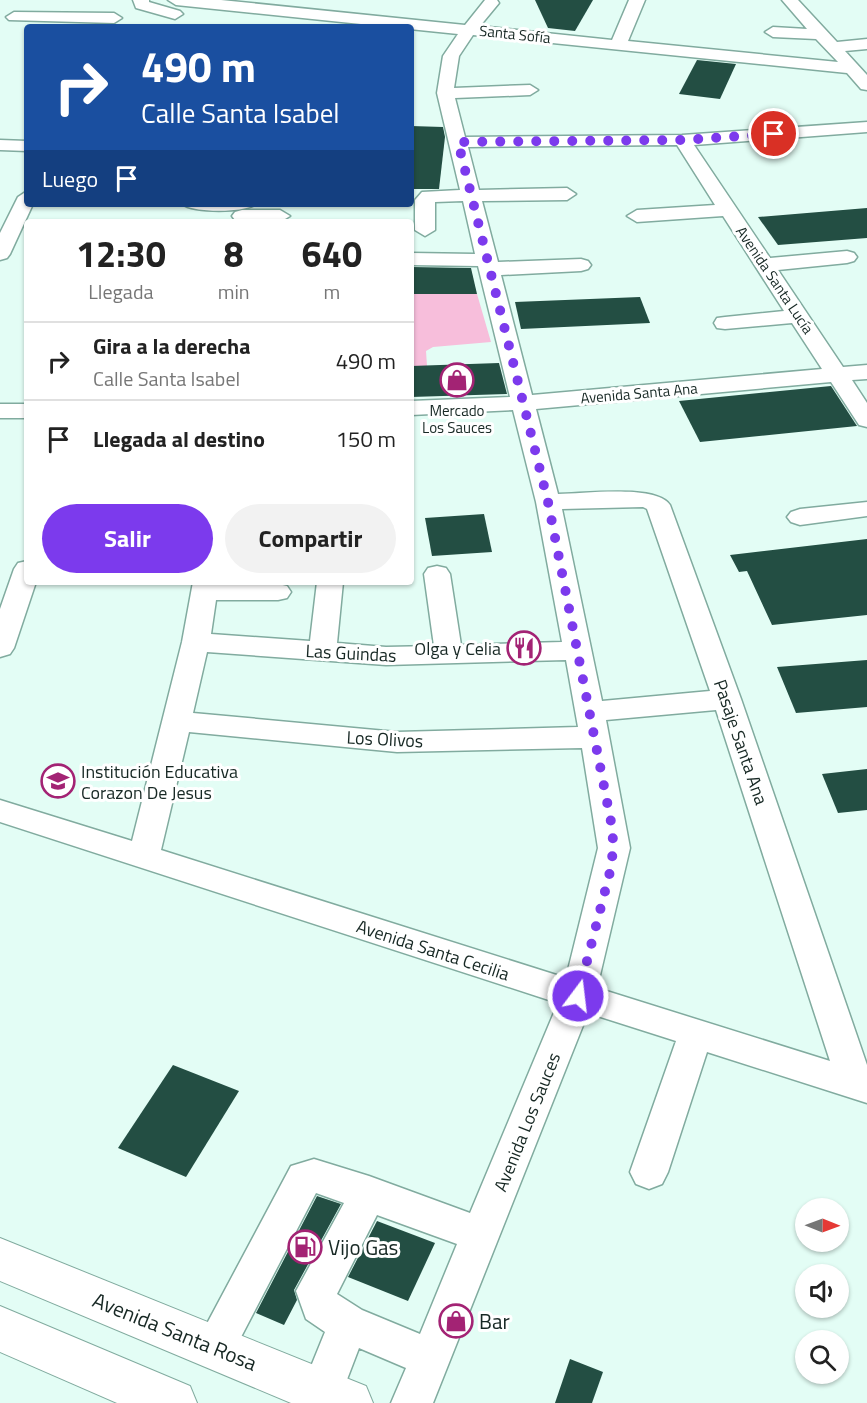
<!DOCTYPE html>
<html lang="es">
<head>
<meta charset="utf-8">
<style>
  :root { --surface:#fff; --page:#f2f2f2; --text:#222; --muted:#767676; --line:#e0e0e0; --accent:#7c3aed }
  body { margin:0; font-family:"Titillium Web",sans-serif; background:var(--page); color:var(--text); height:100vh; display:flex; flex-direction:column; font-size:22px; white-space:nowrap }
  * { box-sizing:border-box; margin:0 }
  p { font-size:20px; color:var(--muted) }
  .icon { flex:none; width:33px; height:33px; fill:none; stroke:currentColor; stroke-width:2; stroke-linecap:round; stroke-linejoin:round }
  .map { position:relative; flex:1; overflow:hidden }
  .details { position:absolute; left:24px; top:219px; width:390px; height:366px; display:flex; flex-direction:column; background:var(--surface); border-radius:6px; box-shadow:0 2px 4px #0004 }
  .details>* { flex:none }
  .top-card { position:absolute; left:24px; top:24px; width:390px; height:183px; border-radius:6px; box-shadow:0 2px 4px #0004; background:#1a4fa0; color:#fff; overflow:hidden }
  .needle { width:39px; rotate:91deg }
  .buttons { position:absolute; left:795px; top:1198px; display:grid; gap:12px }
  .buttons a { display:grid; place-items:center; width:54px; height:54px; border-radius:50%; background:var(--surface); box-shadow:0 2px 4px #0004; font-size:30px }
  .pin { position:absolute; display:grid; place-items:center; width:51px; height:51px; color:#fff; margin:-26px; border:3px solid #fff; border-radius:50%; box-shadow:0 2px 6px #0007 }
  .me { position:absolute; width:66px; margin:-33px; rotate:15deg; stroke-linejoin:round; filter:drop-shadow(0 0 4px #0008) }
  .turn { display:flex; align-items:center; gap:21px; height:126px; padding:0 18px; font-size:27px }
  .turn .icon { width:78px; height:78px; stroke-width:2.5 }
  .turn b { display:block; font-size:42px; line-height:51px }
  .then { display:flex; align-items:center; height:57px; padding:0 18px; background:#0003; gap:12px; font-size:22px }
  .eta { display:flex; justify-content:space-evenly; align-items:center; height:102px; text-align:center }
  .eta b { font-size:36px; font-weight:700; line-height:42px }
  .cta { display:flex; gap:12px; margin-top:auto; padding:12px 18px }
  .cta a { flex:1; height:69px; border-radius:36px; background:var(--accent); color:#fff; font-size:24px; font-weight:700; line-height:69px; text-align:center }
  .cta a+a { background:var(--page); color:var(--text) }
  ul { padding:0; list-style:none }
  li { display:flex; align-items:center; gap:18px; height:78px; padding:0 18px; border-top:2px solid var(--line) }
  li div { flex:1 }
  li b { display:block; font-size:22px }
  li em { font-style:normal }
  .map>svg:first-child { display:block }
  .green { fill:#f7bedb }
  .building { fill:#234e43 }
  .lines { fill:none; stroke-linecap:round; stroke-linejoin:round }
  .minor-casing { stroke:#81ab9f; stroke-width:3 }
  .major-casing { stroke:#81ab9f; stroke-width:2 }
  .minor { fill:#fff; fill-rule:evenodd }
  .major { fill:#fff; fill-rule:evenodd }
  .route { stroke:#7c3aed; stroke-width:10; stroke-dasharray:0 18 }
  .labels { text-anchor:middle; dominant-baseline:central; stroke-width:6; stroke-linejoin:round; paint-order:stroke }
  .far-street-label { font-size:15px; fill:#172824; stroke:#fff }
  .far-poi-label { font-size:15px; fill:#172824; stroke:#fff }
  .poi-label { font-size:18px; fill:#172824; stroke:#fff; text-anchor:end }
  .street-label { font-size:18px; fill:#172824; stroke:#fff }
  .near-poi-label { font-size:21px; fill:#172824; stroke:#fff; text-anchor:start }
  .near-street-label { font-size:21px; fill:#172824; stroke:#fff }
</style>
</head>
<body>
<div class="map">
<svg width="867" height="1403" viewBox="0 0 867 1403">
  <rect width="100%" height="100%" fill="#e3fdf5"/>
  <path class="green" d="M411,294H477L491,342L433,347L426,351L427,366H411Z"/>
  <g class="building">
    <path d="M535,0H593L575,31L548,28Z"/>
    <path d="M697,60L736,64L720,99L679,94Z"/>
    <path d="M411,126L443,127L445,137L439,189H411Z"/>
    <path d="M867,208V238L778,245L758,217Z"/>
    <path d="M411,267L471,268L477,294H411Z"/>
    <path d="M640,297L650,323L521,329L515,302Z"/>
    <path d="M499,363L507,394L411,397V366Z"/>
    <path d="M831,386L857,426L700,442L679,401Z"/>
    <path d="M484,514L492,552L432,556L425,518Z"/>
    <path d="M867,539V615L772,625L747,571L739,572L730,555Z"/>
    <path d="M867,660V707L796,713L777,667Z"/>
    <path d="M867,769V810L838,813L822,774Z"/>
    <path d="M173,1065L239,1091L186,1177L118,1148Z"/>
    <path d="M317,1196L341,1204L294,1290L297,1300L284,1325L256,1313Z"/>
    <path d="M377,1221L435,1243L408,1301L348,1277Z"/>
    <path d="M570,1359L603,1372L592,1403H555Z"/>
  </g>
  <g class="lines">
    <defs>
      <g id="minor">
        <path d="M133,0H149V2L180,11L183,14L175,19L136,8Z"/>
        <path d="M168,0H221L465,25L485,0H497L499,3L480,26L612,40L629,0H645L628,41L838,62L816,39L773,37L765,32L773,27L807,29L782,0H798L837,42L867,39V49L845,51L867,75V90L861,89L847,73L473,35L459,56L454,88L530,85L538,90L530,95L455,98L465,137L682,135L867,122V132L694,145L770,258L847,251L854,253L857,257L854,261L847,263L778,270L843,367L867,365V379L852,380L867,403V427L859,425L831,382L536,409L558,494C583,494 656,484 670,505L741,699L867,1065V1103L707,1052L668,1172L662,1184L649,1189L636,1184L630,1172L676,1041L588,1013L433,1403H391L406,1368L359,1348L338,1403H306L301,1391L325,1332L306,1319L296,1291L344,1203L316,1193L228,1362L214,1368L200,1362L194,1348L291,1166L314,1159L369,1176L470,1213L558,1003L0,822V800L132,841L182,642L193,582L278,584L287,586L291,592L287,598L278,600H216L211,634L310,641L317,582H343L337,643L386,647L434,646L424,574L428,568L437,566L446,568L450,574L461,645L562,642L536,502L513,410L411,415V401L510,397L478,266L411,265V253L475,254L463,201L435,202V230L425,236L415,230V200L422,192L460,190L437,93L443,56L458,34L176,5ZM677,145L715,205L637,210L627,216L637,222L723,216L784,311L725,317L717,318L714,323L717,328L725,329L792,323L822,369L532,395L501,275L581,271L588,269L591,265L588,261L581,259L498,262L482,201L567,200L576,194L567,188L479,190L468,147ZM643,507L647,509L710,691L602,701L562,509ZM207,652L386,665L566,660L578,727L397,732L193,713ZM716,710L830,1061L597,988L630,848L606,720ZM189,732L397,752L582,748L598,848L566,978L161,850ZM377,1215L457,1244L420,1334L362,1310L337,1294Z"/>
        <path d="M14,12L114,13L122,18L114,23L9,20L6,17Z"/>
        <path d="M0,140L27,141V151L0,150Z"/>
        <path d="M27,191V204H33L10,254L7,258L0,260V233L18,197Z"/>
        <path d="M183,204H255C248,213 190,213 183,204Z"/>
        <path d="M242,210H280L290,216L280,222L235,220L232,216L235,212Z"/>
        <rect x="0" y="404" width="27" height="14"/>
        <path d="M867,502V516L800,525L791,522L787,517L791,512L800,509Z"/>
        <path d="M27,561V582H36L14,648L10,654L0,657V609L14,569L18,563Z"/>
      </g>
      <g id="major">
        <path d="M0,1238L366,1386L373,1403H291L0,1281Z"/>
        <path d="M0,1306L190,1386L197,1403H117L0,1352Z"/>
      </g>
    </defs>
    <use href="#minor" class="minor-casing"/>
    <use href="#major" class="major-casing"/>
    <use href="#minor" class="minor"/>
    <use href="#major" class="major"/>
  </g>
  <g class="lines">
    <path class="route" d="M578,996L612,864L613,832L548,502L458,142L682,140L774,134"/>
  </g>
  <defs>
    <symbol id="shop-ring" viewBox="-11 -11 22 22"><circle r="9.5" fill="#fff" stroke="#a32374" stroke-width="1.5"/><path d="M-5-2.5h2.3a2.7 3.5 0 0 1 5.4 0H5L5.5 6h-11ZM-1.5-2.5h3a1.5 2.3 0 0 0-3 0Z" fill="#a32374"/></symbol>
    <symbol id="restaurant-ring" viewBox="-11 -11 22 22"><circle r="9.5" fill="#fff" stroke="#a32374" stroke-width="1.5"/><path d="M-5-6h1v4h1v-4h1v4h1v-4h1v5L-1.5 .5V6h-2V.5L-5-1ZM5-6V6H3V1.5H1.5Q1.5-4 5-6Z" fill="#a32374"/></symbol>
    <symbol id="school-ring" viewBox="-11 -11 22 22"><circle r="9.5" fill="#fff" stroke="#a32374" stroke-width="1.5"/><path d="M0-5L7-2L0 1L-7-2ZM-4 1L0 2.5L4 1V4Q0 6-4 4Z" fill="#a32374"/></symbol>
    <symbol id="fuel-ring" viewBox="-11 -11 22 22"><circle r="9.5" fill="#fff" stroke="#a32374" stroke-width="1.5"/><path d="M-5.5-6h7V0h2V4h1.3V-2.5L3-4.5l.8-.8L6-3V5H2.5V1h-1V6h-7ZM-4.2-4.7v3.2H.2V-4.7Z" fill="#a32374"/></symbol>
  </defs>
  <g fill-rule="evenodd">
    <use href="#shop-ring" x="438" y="361" width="38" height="38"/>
    <use href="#restaurant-ring" x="505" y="629" width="38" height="38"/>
    <use href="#school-ring" x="39" y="762" width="38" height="38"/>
    <use href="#fuel-ring" x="286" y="1228" width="38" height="38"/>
    <use href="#shop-ring" x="437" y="1302" width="38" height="38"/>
  </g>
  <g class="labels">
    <g class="far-street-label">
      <text transform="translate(515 34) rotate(6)">Santa Sofía</text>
      <text transform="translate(775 280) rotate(56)">Avenida Santa Lucía</text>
      <text transform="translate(639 393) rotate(-5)">Avenida Santa Ana</text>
    </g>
    <g class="far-poi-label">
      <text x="457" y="410">Mercado<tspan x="457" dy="17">Los Sauces</tspan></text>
    </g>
    <g class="poi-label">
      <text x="501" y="648">Olga y Celia</text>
      <text x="81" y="771" text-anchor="start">Institución Educativa<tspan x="81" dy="21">Corazon De Jesus</tspan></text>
    </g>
    <g class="street-label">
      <text transform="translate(351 653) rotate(3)">Las Guindas</text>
      <text transform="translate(385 739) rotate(3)">Los Olivos</text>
      <text transform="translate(741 742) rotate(71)">Pasaje Santa Ana</text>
      <text transform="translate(433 950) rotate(18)">Avenida Santa Cecilia</text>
      <text transform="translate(527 1122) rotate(-68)">Avenida Los Sauces</text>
    </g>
    <g class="near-poi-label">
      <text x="328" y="1247">Vijo Gas</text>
      <text x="479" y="1321">Bar</text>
    </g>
    <g class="near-street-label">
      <text transform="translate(175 1331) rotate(22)">Avenida Santa Rosa</text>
    </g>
  </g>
</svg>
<div class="buttons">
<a><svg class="needle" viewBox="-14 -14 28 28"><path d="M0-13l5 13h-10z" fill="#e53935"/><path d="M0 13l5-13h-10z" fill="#767676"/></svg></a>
<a><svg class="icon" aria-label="sound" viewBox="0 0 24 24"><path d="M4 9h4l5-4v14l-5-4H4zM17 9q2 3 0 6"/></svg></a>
<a><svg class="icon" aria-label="search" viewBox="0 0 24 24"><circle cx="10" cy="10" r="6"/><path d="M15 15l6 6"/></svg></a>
</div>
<div class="pin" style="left:774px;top:134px;background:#d93025"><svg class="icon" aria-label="arrive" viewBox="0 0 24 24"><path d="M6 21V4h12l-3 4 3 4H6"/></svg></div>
<svg class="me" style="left:578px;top:996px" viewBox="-20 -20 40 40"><circle r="17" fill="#7c3aed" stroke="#fff" stroke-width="3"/><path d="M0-11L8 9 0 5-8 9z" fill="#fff"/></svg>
<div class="top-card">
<div class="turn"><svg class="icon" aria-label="right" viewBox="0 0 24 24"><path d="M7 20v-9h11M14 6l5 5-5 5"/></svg><div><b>490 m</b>Calle Santa Isabel</div></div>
<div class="then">Luego<svg class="icon" aria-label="arrive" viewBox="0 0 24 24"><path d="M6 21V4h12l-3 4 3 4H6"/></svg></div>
</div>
<section class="details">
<div class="eta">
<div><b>12:30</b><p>Llegada</p></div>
<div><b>8</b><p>min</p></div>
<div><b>640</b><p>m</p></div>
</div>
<ul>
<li><svg class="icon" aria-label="right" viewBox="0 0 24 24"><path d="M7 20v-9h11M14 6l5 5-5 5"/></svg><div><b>Gira a la derecha</b><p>Calle Santa Isabel</p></div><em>490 m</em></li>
<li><svg class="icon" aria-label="arrive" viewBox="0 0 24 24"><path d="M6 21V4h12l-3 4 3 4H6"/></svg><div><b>Llegada al destino</b></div><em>150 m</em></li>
</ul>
<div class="cta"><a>Salir</a><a>Compartir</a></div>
</section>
</div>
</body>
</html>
